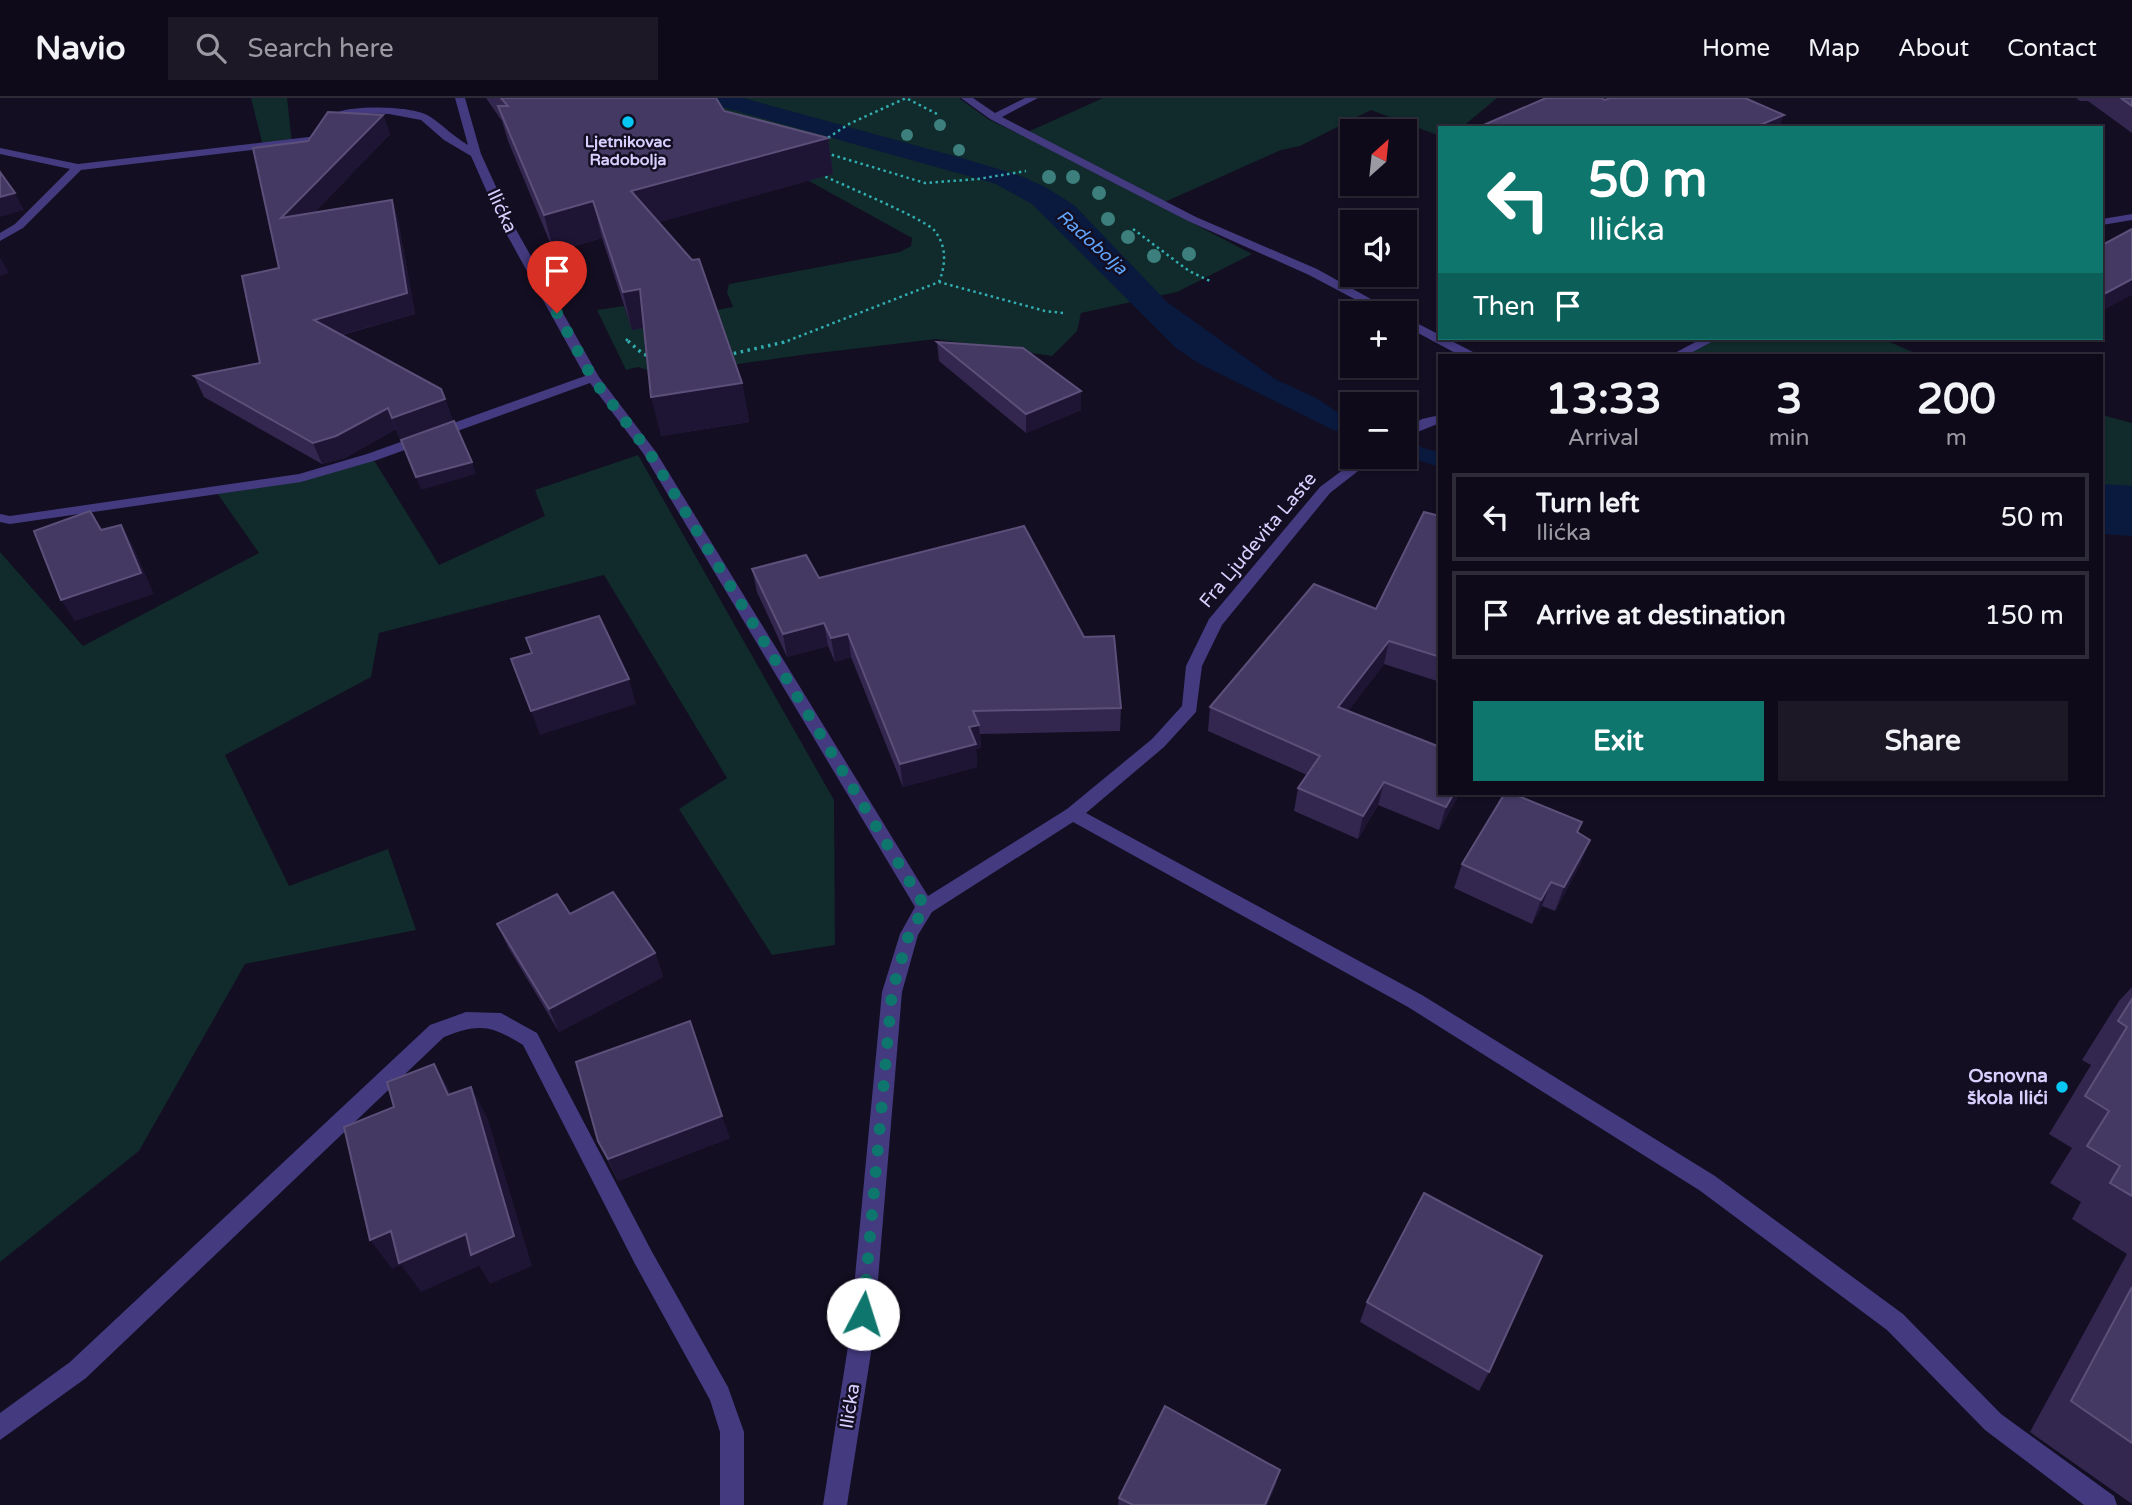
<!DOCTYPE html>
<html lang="en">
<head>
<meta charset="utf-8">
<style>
  :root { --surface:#0e0a19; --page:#1c1826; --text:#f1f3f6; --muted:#9b9aa2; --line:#2e2b38; --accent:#0f766e }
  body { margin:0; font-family:"Varela Round",sans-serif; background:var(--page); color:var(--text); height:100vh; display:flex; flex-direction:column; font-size:26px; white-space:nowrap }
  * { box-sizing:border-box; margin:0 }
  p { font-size:23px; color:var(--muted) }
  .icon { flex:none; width:38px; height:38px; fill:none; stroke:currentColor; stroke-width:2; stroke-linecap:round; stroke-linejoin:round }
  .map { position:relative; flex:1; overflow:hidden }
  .drawer { position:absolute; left:1438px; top:256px; width:665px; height:441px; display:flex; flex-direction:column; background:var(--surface); border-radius:0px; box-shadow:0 2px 5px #0004,0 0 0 2px var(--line) }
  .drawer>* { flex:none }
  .top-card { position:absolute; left:1438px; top:28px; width:665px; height:214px; border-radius:0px; box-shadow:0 2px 5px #0004,0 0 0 2px var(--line); background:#0f766e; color:#fff; overflow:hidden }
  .needle { width:46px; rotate:27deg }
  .fabs { position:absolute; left:1340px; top:21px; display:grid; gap:14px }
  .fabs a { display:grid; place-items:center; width:77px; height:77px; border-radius:0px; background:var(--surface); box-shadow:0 2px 5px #0004,0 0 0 2px var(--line); font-size:35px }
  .pin { position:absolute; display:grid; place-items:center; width:60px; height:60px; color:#fff; margin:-72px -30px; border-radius:50% 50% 50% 0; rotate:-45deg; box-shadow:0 0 7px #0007 }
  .pin .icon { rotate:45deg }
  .me { position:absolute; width:77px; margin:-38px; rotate:5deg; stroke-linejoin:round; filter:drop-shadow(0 0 5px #0008) }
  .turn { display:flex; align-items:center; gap:24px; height:147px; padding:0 35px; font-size:32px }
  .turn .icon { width:91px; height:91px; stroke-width:2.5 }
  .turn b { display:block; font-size:49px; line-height:60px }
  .then { display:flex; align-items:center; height:66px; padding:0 35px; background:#0003; gap:14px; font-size:26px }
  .eta { display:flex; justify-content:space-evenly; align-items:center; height:119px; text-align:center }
  .eta b { font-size:42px; font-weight:800; line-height:49px }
  .action { display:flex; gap:14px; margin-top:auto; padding:14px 35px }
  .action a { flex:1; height:80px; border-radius:0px; background:var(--accent); color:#fff; font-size:28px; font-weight:800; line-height:80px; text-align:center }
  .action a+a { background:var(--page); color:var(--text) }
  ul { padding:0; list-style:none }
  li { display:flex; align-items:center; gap:21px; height:88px; margin:0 14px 10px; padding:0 21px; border:4px solid var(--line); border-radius:0px }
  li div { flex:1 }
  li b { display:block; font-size:26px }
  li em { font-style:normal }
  header { display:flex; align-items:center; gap:42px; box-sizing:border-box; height:98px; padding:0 35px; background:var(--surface); border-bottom:2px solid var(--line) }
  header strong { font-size:33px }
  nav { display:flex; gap:38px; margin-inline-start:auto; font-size:24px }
  .search { width:490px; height:63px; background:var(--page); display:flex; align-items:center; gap:18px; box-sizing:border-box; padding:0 24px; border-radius:0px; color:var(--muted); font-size:26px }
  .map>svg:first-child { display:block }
  .green { fill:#112a2b }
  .water { fill:#0a193e }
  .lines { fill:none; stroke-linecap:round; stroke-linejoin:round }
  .river { fill:#0a193e; fill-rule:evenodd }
  .path-far1 { stroke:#31adb0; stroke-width:2.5; stroke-dasharray:2.5 3.5; stroke-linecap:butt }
  .path { stroke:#31adb0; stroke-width:3.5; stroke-dasharray:2.5 4.5; stroke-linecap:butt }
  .minor { fill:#433a7f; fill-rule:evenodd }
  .tree { fill:#3c7f7d }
  .wall { fill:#33274f }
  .shaded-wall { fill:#1e1535 }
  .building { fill:#443962; stroke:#5c507a; stroke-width:2 }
  .route { stroke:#0f766e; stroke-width:12; stroke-dasharray:0 21.6 }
  .poi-dot { fill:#06c6f3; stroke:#130e21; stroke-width:2.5 }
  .labels { text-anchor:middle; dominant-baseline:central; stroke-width:5; stroke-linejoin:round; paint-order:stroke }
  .far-poi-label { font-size:16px; font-weight:bold; fill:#d9cffe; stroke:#130e21 }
  .far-water-label { font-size:18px; font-style:italic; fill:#60a5fb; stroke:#130e21 }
  .street-label { font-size:19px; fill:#d9cffe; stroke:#130e21 }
  .poi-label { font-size:19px; font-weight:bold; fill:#d9cffe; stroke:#130e21; text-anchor:end }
</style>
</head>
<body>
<header>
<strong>Navio</strong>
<div class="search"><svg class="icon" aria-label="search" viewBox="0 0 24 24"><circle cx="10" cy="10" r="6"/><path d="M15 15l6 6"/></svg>Search here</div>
<nav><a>Home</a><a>Map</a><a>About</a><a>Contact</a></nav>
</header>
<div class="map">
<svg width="2132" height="1407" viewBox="0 0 2132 1407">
  <rect width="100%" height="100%" fill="#130e21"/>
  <g class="green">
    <path d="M251,0H287L292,45L263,48Z"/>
    <path d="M667,0H959L988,21L1021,37L1103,0H1497L1461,30H1440V38L1371,12L1300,48L1281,52L1158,107L1252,156L1177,194L1081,215L1077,233L1052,258L936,241L801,257L663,277L638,269L626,272L597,212L624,208L632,232L712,218L711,213L733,209L727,194L729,186L900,154L911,148L912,140L809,83L801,73Z"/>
    <path d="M1713,240H1881L1919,257H1677Z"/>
    <path d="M2102,317L2132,325V398L2102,395Z"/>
    <path d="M638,357L834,702L835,847L772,857L679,711L727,680L604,477L379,535L371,579L225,657L289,788L388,751L416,832L245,866L139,1053L0,1164V454L83,548L259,455L215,392L301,380L372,359L439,467L545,418L535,392Z"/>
  </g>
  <g class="water">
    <path d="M690,0H743L965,61L1021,78L1045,89L1074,107L1167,204L1275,281L1318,301L1353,325V339L1329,330L1198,265L1176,250L1032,106L996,86L979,81Z"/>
    <path d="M1405,344L1440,355V369L1405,358Z"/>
  </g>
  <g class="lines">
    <path class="river" d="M2102,386L2132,388V438L2102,436Z"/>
    <g class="path-far1">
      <path d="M823,43L849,26L906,0L939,17"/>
      <path d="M826,55L925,85L978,81L1026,73"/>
      <path d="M820,76C840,86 923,120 934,132C947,148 946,166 939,184"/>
      <path d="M1133,131L1189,173L1210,183"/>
      <path d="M626,241L630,245"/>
      <path d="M782,245L939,184L1045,213L1063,215"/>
    </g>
    <g class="path">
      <path d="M628,243L643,256L653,259"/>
      <path d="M727,257L789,243"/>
    </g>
    <g class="minor">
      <path d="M455,0H465L481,56L514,128L599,279L656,354L928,798L1067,711L1152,641L1182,608L1186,568L1209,521L1320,389L1360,359H1376L1330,395L1222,527L1202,568L1196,614L1164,649L1086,715L1422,897L1715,1078L1903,1216L2001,1316L2114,1398L2117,1407H2084L1985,1332L1887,1232L1699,1092L1408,909L1073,724L932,814L918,837L902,894L873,1242L847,1407H823L849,1242L882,894L900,836L915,809L643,355L590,285L377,362L301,384L10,426L0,424V416L10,418L299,376L367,356L585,278L502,128L471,58L444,42L421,22L389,16L360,15L343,19L324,43L320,44L81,72L23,130L0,143V135L15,126L70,71L0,56V50L78,66L317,38C322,31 330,18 338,14C356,7 413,8 429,18C443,27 454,39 468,47Z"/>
      <path d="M961,0H973L995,15L1025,0H1038L1002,19L1196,119L1317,171L1396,215H1381L1309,177L1188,123L990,21Z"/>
      <path d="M2132,116V122L2102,127V121Z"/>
      <path d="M1405,219L1473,254L1474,257H1459L1405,228Z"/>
      <path d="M1703,240H1719L1687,257H1671Z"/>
      <path d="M1440,317V325L1405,339V330L1422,321Z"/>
      <path d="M466,914L501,915L537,935L651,1152L728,1289L744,1334V1407H720V1334L710,1302L635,1166L523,947C491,927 479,925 444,939L86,1280L0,1342V1315L70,1264L430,927Z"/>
    </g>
  </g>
  <g class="tree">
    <circle cx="940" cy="27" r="6"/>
    <circle cx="907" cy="37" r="6"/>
    <circle cx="959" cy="52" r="6"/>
    <circle cx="1049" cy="79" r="7"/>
    <circle cx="1073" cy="79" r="7"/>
    <circle cx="1099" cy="95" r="7"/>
    <circle cx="1108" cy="121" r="7"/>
    <circle cx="1128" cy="139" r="7"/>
    <circle cx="1189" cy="156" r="7"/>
    <circle cx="1154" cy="158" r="7"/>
  </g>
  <g class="wall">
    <path d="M486,0H716L724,13L828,40L833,76L659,124L742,285L749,324L661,338L644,230L632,232L602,140L554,154L508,43L502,23Z"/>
    <path d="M2076,0H2132V35L2088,3H2080Z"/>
    <path d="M383,17L390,36L314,115L392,102L398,122L415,216L342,237L445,301L453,323L400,341L396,331L345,360L322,366L204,299L194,278L260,265L279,170L308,43Z"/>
    <path d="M937,244L1081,312L1026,335L939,263Z"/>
    <path d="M1440,418V584L1384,566L1348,613L1460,695L1439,732L1378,707L1358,741L1294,713L1298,690L1307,677L1208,633L1210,609L1376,511Z"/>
    <path d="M752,471L819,480L1121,610L1120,633L980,636L981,650L976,651L977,669L903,689L851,559L835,564L828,548L787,559L757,494Z"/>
    <path d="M1582,724L1578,735L1581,765L1555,813L1542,808L1532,826L1454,790L1462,766Z"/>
    <path d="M570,816L655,855L663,879L559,934L508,849L497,826Z"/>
    <path d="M2132,889V1406L2030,1334L2127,1156L2072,1121L2081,1104L2050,1085L2072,1050L2049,1036L2091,967L2082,962L2119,903Z"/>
    <path d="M730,1040L618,1083L598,1043Z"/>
    <path d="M1367,1204L1489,1274L1479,1293L1360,1224Z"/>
    <path d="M1280,1372L1275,1389L1267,1407H1118L1119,1400Z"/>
  </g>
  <g class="shaded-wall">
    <path d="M383,17L390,36L290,140L281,120Z"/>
    <path d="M1784,17L1779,30H1753Z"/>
    <path d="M828,40L833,76L639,130L631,93Z"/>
    <path d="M15,95L24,112L0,119V99Z"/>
    <path d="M392,102L398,122L415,216L322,242L314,222Z"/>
    <path d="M593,103L602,140L554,154L544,117Z"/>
    <path d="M0,159L9,175L0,178Z"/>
    <path d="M2132,181V197L2102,213V197Z"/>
    <path d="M640,191L648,229L632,232L623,194Z"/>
    <path d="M742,285L749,324L661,338L651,299Z"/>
    <path d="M1081,293V312L1026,335V316Z"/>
    <path d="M445,301L453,323L400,341L392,320Z"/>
    <path d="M388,310L396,331L345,360L322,366L313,345Z"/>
    <path d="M472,364L476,376L421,392L416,379Z"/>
    <path d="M121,427L133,448L154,496L75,523L61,502Z"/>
    <path d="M824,525L828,548L787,559L783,536Z"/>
    <path d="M848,536L851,559L835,564L831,540Z"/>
    <path d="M1389,543L1384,566L1334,632L1338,609Z"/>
    <path d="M629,581L636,606L540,637L531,613Z"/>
    <path d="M979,627L981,650L976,651L977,669L903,689L900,666L969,629Z"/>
    <path d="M1384,684L1378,707L1358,741L1363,718Z"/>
    <path d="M1454,695H1460L1439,732L1446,709Z"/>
    <path d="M1590,742L1581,765L1555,813L1564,789Z"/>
    <path d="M1551,784L1542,808L1532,826L1541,802Z"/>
    <path d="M655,855L663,879L559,934L549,911Z"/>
    <path d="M434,966L453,998L448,997Z"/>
    <path d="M471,989L488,1021L532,1168L490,1186L479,1168L421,1194L401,1167L392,1171L370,1142Z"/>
    <path d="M722,1018L730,1040L618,1083L608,1061Z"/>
    <path d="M1280,1372L1275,1389L1267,1407H1265Z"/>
  </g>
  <g class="building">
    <path d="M501,0H716L724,13L828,40L631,93L692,162L699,161L742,285L651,299L640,191L623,194L593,103L544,117L498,8H508Z"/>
    <path d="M1546,0H1601L1605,2L1610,0H1745L1784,17L1753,30L1479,29Z"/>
    <path d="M2121,0H2132V8Z"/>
    <path d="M328,14L383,17L281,120L392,102L407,195L314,222L441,291L445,301L392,320L388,310L336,338L313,345L194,278L260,265L242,178L279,170L253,50L308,43Z"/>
    <path d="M0,74L15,95L0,99Z"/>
    <path d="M2132,131V181L2102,197V147Z"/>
    <path d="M937,244L1023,250L1081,293L1026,316Z"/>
    <path d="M454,323L472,364L416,379L401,342Z"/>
    <path d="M90,413L101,432L121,427L141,475L61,502L34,433Z"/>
    <path d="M1424,414L1440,418V559L1389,543L1338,609L1440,649V695H1454L1446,709L1384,684L1363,718L1298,690L1320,658L1210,609L1314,486L1376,511Z"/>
    <path d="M1024,428L1084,539L1114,538L1121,610L973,613L979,627L969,629L976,646L900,666L848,536L831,540L824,525L783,536L752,471L806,457L819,480Z"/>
    <path d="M599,518L629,581L531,613L511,561L532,555L526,540Z"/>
    <path d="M1505,695H1511L1582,724L1577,734L1590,742L1564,789L1551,784L1541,802L1462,766Z"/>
    <path d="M613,794L655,855L549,911L497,826L557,796L570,816Z"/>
    <path d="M2132,901V1098L2110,1085L2120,1068L2087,1048L2109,1013L2085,998L2127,929L2118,923Z"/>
    <path d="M690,923L722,1018L608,1061L598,1043L576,964Z"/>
    <path d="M434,966L448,997L471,989L514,1138L471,1157L466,1136L399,1165L391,1133L370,1142L344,1029L394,1009L387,984Z"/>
    <path d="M1424,1095L1542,1158L1489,1274L1367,1204Z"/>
    <path d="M2132,1189V1345L2071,1303Z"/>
    <path d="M1165,1308L1280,1372L1265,1407H1133L1119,1400Z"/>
  </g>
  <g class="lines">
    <path class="route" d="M557,215L593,281L649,354L925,809L909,836L892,894L863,1216"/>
  </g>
  <g class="poi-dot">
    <circle cx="628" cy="24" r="7"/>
    <circle cx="2062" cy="989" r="7"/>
  </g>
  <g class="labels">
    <g class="far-poi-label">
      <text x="628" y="44">Ljetnikovac<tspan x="628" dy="18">Radobolja</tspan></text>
    </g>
    <g class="far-water-label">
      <text transform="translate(1092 144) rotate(42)">Radobolja</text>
    </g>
    <g class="street-label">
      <text transform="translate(502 113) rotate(65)">Ilićka</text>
      <text transform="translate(1258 442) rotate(-50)">Fra Ljudevita Laste</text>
      <text transform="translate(850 1308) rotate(-81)">Ilićka</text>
    </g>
    <g class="poi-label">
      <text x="2048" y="978">Osnovna<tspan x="2048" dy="22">škola Ilići</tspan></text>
    </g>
  </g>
</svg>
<div class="fabs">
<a><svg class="needle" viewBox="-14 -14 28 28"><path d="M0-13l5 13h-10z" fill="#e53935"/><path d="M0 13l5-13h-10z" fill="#9b9aa2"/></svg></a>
<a><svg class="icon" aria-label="sound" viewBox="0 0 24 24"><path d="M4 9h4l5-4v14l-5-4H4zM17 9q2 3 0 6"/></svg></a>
<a>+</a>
<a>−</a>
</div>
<div class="pin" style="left:557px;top:215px;background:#d93025"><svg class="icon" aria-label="arrive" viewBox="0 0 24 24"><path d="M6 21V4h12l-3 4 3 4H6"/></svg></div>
<svg class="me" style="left:863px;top:1216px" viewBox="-20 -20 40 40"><circle r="19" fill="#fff"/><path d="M0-13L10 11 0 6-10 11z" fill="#0f766e"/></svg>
<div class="top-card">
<div class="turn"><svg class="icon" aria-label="left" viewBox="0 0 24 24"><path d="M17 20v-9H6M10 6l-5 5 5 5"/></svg><div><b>50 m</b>Ilićka</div></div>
<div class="then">Then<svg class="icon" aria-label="arrive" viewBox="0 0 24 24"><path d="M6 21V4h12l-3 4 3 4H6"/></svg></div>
</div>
<section class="drawer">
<div class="eta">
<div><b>13:33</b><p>Arrival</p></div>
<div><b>3</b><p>min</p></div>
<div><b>200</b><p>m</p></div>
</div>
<ul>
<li><svg class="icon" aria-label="left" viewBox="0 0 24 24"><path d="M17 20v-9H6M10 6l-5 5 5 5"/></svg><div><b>Turn left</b><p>Ilićka</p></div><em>50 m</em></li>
<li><svg class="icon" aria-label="arrive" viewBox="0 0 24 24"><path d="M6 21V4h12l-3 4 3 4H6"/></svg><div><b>Arrive at destination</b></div><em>150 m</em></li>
</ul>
<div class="action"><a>Exit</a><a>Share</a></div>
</section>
</div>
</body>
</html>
